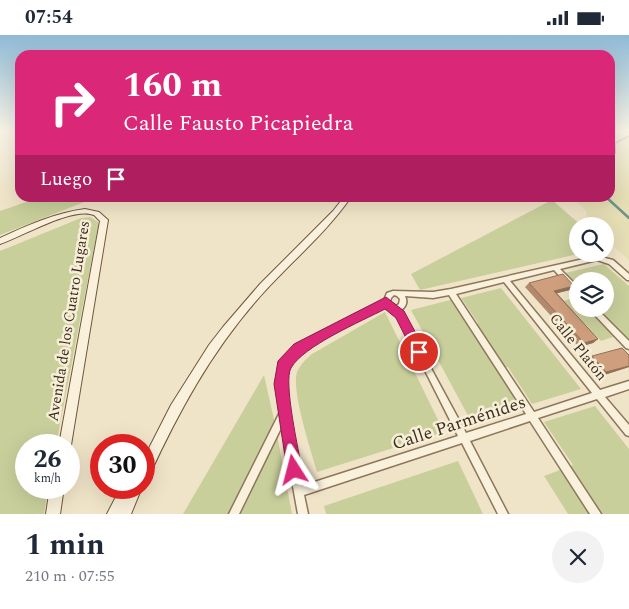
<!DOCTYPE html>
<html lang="es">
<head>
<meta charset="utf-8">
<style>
  :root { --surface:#fff; --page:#f2f2f3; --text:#1f2937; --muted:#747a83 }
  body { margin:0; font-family:Spectral,serif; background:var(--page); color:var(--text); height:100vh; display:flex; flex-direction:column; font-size:19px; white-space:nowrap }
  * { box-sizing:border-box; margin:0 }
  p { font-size:16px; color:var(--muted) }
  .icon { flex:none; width:28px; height:28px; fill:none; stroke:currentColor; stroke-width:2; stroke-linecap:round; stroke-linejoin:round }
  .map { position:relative; height:479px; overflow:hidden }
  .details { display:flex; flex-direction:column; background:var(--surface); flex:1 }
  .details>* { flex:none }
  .top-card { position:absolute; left:15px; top:15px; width:600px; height:152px; border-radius:15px; box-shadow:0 5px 20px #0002; background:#db2777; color:#fff; overflow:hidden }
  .buttons { position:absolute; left:569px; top:182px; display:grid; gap:10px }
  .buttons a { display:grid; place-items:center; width:45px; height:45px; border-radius:50%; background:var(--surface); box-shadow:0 5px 20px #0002; font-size:25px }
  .speed { position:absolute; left:15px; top:399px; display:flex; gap:10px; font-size:25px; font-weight:700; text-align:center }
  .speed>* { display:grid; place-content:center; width:65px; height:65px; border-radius:50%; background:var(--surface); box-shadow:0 5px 20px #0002; line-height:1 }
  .speed small { font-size:12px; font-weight:400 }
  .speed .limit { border:8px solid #d22; background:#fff; color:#111 }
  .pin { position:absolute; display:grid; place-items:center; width:42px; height:42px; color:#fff; margin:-21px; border:2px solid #fff; border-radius:50%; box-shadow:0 1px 5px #0007 }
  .me { position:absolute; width:55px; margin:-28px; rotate:351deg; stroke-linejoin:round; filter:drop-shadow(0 0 4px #0008) }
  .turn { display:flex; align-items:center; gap:18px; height:105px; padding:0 25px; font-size:22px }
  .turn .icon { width:65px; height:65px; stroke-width:2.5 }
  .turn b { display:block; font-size:35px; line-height:42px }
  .then { display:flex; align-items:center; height:48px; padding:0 25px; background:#0003; gap:10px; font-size:19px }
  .round { display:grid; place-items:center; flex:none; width:52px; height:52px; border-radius:26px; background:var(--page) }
  .overview { display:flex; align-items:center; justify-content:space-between; height:85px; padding:0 25px }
  h1 { font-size:30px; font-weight:700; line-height:38px }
  .status { display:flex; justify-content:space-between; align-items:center; height:35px; padding:0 25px; background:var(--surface); direction:ltr }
  .status svg { height:14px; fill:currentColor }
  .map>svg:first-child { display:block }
  .farmland { fill:#e6deb5 }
  .green { fill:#c9cf9b }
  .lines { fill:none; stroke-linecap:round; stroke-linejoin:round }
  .stream-far1 { stroke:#6f938a; stroke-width:2 }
  .stream { stroke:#6f938a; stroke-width:2.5 }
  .street-casing { stroke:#8d765c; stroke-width:3 }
  .secondary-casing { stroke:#6f573f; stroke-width:2 }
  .street { fill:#faf1dc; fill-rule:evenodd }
  .secondary { fill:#faf1dc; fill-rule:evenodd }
  .wall { fill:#b2896c }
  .shaded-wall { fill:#916f58 }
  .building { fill:#cf9f7d; stroke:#916f58 }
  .route { fill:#db2777; stroke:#8e194d }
  .labels { text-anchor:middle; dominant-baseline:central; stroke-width:5; stroke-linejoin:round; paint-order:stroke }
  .street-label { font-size:15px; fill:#3d2e20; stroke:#f7eed8 }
  .near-street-label { font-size:18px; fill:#3d2e20; stroke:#f7eed8 }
</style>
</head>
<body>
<div class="status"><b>07:54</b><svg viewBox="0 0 49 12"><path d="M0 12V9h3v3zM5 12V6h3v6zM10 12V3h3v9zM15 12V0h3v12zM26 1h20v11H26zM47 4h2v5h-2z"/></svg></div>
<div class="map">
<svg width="629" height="479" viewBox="0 0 629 479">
  <rect width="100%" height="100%" fill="#f0e4c8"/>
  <path class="farmland" d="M610,95H629V225L605,204V191H589L586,176L574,163L610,162Z"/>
  <g class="green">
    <path d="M38,163H87V166L0,200V176Z"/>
    <path d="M552,165L582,191H578V219L420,255L411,239Z"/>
    <path d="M90,182L98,187V192L56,410H26V452L48,453L44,479H0V216L81,183Z"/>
    <path d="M604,229L629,251V305L622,299L601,306L564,266L577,262L578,274H605V246H578L577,252L565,238Z"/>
    <path d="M501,253L581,354L532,369L508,332L500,334L524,372L472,388L411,275L454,264L470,290L478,288L461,263Z"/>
    <path d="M385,277L444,397L317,437C311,415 291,356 297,337C300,330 306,324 312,319Z"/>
    <path d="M264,340L275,389L229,479H183Z"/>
    <path d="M595,371L629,414V479H568L544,441L573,430L544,387Z"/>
    <path d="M277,400L292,479H239Z"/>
    <path d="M458,426L483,479H326L324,471Z"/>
  </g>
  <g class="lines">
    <path class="stream-far1" d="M610,118H615V108L629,101"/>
    <path class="stream" d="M606,162L629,183"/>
    <defs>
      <g id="street">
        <path d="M597,221L613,225L629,239V245H627L609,229L597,225L560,234L578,252V259H576L554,235L510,246L600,355L629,346V354L605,362L629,390V401L626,400L597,364L538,383L601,479H590L530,386L470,406L508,479H498L462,408L304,460L308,479H298L282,391L239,479H229L280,377L277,343L279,332L286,321L297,312L311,303L344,285L384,265L387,258L393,256L433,257L451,254ZM504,247L592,358L534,377L456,259ZM394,260L397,261L400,264L399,269L396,271L393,269L392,270L390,267L391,263ZM449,260L526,379L466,398L400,276C406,272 408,267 405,261L433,263ZM385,271L387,274L393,277L398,282L458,401L302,451C296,424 290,396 287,368C286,358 283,344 287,334C293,314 364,281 385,271Z"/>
        <path d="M590,274H597L629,306V314L626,313L591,276Z"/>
      </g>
      <g id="secondary">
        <path d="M344,162H351C324,201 286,231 256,266C210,319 178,378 149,441L144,442V423L171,370L209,310L223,292L260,249L333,176Z"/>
        <path d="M85,174L99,177L108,185L71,410L69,415V410H59L100,186C99,185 95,181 94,180C73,171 21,202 0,209V203C28,190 55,178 85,174Z"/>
        <path d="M50,452H64L60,479H46Z"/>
        <path d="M121,452H142L131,479H107Z"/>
      </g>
    </defs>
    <use href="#street" class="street-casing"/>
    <use href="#secondary" class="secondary-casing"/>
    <use href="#street" class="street"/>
    <use href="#secondary" class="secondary"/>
  </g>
  <g class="wall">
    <path d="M529,248L570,255L557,258L598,304L593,308L579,312L525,252Z"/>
    <path d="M629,320V332L601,341L587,325L592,321Z"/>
  </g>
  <g class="shaded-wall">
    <path d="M574,251L570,255L550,260L554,256Z"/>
    <path d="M598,304L593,308L579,312L584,308Z"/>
    <path d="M629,331V332L601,341L606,337Z"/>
  </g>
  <g class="building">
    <path d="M563,239L574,251L554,256L598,304L584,308L529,248Z"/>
    <path d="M622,313L629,320V331L606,337L592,321Z"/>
  </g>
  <linearGradient id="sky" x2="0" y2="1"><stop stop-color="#8fbad6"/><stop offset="0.59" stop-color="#f8f3e6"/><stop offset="1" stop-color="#f8f3e6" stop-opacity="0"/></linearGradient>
  <rect width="629" height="162" fill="url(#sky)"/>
  <path class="route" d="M386,262L404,276L426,317L424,321L419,323L415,321L396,283L385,274C362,286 303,311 291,333C283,346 299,417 302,435L300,441L294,444L288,441L274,349L278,326L294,309Z"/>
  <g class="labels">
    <g class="street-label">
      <text transform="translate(69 286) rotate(-81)">Avenida de los Cuatro Lugares</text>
      <text transform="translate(578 312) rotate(51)">Calle Platón</text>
    </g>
    <g class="near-street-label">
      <text transform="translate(459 388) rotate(-18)">Calle Parménides</text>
    </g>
  </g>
</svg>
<div class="buttons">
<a><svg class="icon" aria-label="search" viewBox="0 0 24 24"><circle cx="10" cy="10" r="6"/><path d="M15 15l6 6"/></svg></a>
<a><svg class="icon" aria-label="layers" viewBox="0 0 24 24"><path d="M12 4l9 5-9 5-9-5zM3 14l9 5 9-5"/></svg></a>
</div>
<div class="speed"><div>26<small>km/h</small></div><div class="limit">30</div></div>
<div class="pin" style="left:419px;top:317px;background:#d93025"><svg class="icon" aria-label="arrive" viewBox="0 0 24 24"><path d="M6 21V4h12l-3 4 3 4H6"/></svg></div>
<svg class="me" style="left:294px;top:435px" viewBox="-20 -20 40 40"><path d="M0-17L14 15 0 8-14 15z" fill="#db2777" stroke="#fff" stroke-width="4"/></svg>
<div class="top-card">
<div class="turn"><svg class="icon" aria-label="right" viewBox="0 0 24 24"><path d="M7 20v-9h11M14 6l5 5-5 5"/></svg><div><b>160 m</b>Calle Fausto Picapiedra</div></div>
<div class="then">Luego<svg class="icon" aria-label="arrive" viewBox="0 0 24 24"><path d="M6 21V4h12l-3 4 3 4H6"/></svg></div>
</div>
</div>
<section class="details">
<div class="overview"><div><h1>1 min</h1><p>210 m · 07:55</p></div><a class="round"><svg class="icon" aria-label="close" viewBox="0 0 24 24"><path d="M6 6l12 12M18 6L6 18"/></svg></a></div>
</section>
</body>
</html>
